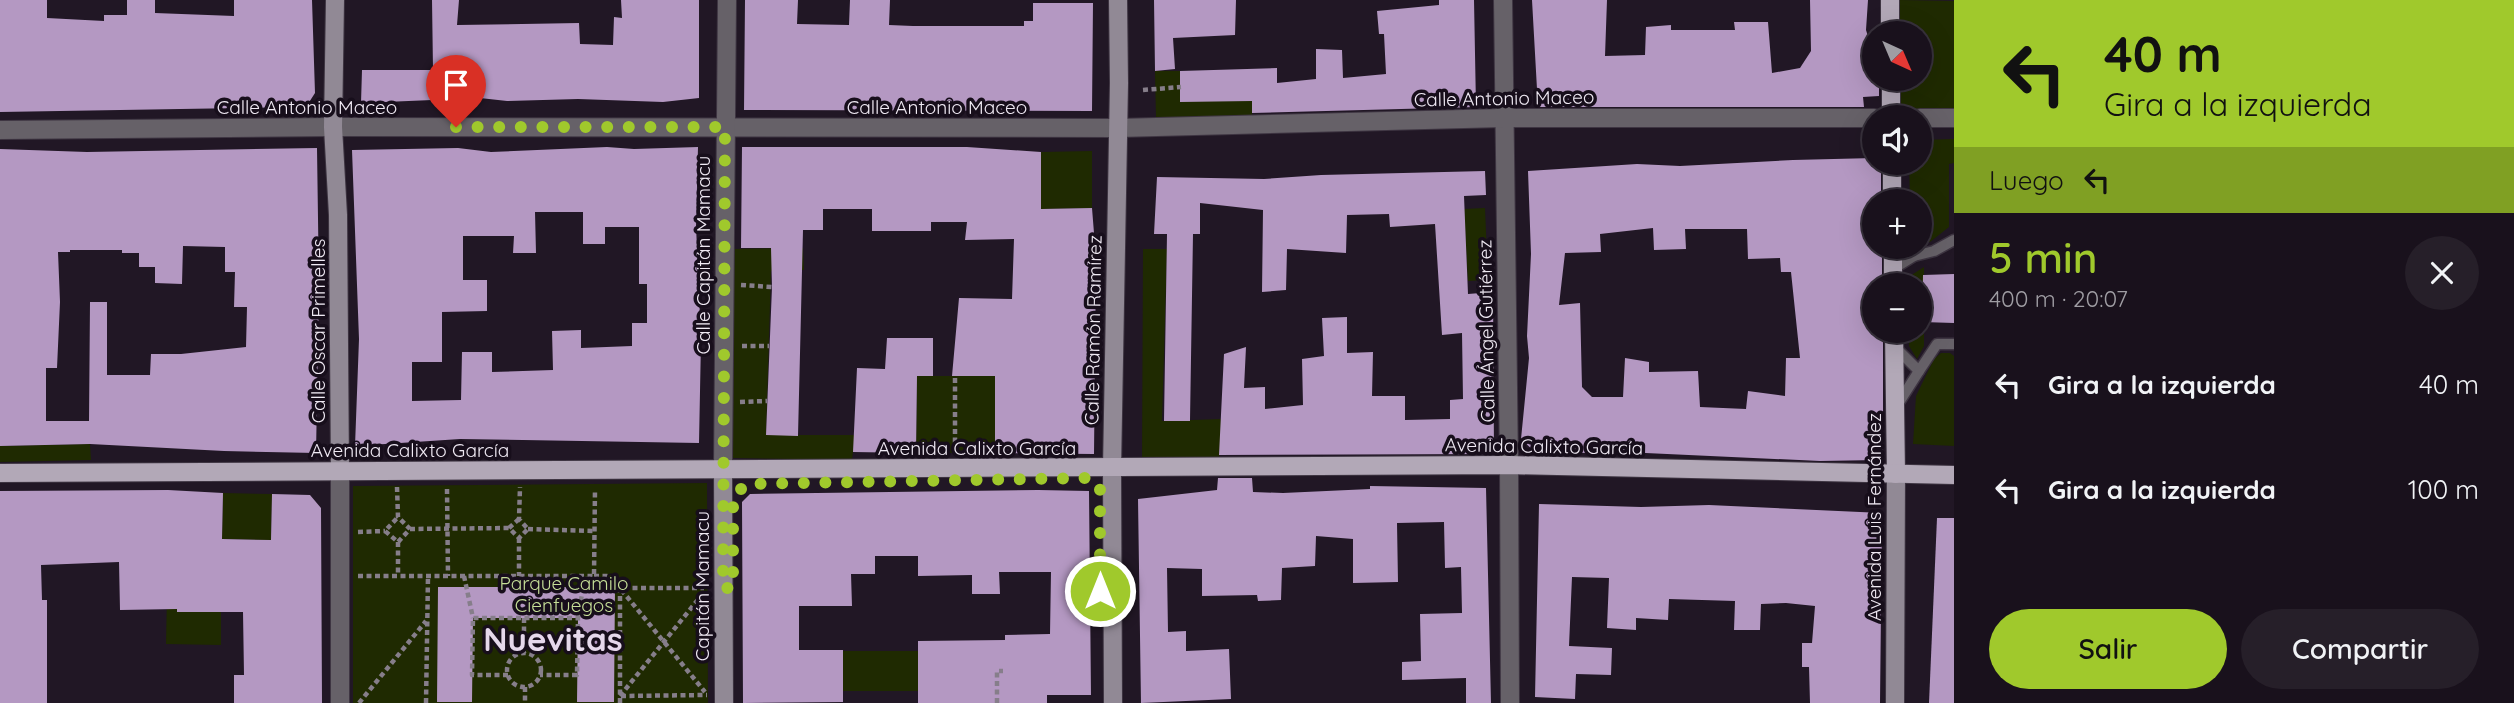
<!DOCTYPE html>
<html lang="es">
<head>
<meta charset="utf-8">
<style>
  :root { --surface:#19111c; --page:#261f29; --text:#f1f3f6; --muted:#9f9da3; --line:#37313b; --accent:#a0c92c }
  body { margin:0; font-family:Quicksand,sans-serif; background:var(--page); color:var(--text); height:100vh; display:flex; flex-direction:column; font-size:26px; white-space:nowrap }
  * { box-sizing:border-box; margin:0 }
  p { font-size:23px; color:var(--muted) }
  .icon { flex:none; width:38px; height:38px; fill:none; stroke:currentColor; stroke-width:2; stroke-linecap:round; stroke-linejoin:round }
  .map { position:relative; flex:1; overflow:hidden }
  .sheet { display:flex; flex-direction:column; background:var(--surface); width:560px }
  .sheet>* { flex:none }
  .banner { background:#a0c92c; color:#111; overflow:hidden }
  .needle { width:46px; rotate:136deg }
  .controls { position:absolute; left:1862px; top:21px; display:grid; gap:14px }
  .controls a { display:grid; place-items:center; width:70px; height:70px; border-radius:50%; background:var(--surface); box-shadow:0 7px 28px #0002,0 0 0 2px var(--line); font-size:35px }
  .pin { position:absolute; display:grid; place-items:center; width:60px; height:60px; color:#fff; margin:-72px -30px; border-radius:50% 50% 50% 0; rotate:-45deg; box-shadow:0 0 7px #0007 }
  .pin .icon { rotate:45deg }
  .me { position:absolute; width:77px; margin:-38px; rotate:0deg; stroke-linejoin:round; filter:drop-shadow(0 0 5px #0008) }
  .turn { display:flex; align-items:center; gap:24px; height:147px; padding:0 35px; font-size:32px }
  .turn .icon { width:91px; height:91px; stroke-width:2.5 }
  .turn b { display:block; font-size:49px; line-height:60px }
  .then { display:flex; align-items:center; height:66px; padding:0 35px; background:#0003; gap:14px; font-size:26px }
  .round { display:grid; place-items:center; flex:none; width:74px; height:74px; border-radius:37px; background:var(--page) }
  .summary { display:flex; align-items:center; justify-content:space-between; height:119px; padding:0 35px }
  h1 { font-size:42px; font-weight:600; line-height:52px; color:var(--accent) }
  .primary-button { display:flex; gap:14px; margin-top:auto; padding:14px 35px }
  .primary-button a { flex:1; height:80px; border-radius:42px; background:var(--accent); color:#111; font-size:28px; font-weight:600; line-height:80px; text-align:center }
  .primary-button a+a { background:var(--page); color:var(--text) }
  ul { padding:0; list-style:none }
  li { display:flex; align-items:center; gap:21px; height:105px; padding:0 35px }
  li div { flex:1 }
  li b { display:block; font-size:26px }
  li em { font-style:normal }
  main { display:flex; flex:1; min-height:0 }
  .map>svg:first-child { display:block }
  .green { fill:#1f2a01 }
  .building { fill:#b498c2; fill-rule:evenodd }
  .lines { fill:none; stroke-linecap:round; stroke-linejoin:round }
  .lane-casing { stroke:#3e3542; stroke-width:13 }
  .street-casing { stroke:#3e3542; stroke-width:20 }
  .secondary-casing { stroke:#3e3542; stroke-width:20 }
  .primary-casing { stroke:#3e3542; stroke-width:20 }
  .path { stroke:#867e8a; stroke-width:4.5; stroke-dasharray:5 3.5; stroke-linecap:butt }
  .lane { stroke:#666168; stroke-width:10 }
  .street { stroke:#666168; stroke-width:18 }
  .secondary { stroke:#918995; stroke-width:18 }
  .primary { stroke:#b2a8b7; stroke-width:18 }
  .route { stroke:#a0c92c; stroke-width:12; stroke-dasharray:0 21.6 }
  .labels { text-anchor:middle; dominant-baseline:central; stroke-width:7; stroke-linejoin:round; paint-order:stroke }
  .street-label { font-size:19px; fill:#f0eaf4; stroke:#170e1b }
  .park-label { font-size:19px; fill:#c6df98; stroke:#170e1b }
  .town-label { font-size:33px; font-weight:bold; fill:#e5d8eb; stroke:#170e1b }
</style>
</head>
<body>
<main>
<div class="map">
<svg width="1954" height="703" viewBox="0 0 1954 703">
  <rect width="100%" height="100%" fill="#211725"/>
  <g class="green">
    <path d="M1900,0L1954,1V113H1900V79H1920V33H1900Z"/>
    <path d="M1155,71H1180L1181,87L1252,101V117L1156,118Z"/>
    <path d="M1954,139V163L1949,164V227L1930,242H1920V201H1910L1909,163H1920V140Z"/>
    <path d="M1092,151V208L1041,209V152Z"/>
    <path d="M1485,208L1488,280L1468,281L1464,209Z"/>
    <path d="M803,248L804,270L771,271L766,435H855L852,460L733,458L734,249Z"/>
    <path d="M1143,249H1167L1162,421L1222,419L1219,462L1142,465Z"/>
    <path d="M1924,267V346L1917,359L1909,346V331H1920V285H1910V276Z"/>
    <path d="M1941,353H1950L1954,356V446L1913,444L1916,396L1934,359Z"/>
    <path d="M917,376H995V453H916Z"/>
    <path d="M90,444L91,460L0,462V446Z"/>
    <path d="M707,483L708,703H353V486Z"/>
    <path d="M223,493L272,494L271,540L222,539Z"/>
    <path d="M167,594L221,612V645L166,644Z"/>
    <path d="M843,651H918V691H830L818,682L843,681Z"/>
  </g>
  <g class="building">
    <path d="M0,0H47V18L104,21V15H127V0H155V13L234,16V0H312L315,93L306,107L0,112Z"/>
    <path d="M432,0H459L457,25L579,23L580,44L613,45L614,17L622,18L621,0H699V98L663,102L578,99L507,101L480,98L361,103L362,70H433Z"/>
    <path d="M745,0H798L797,24L849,25L850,0H890L889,25L913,26H1024V21H1033V3H1093L1092,111L744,110Z"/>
    <path d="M1154,0H1236L1235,35L1173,38L1175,69L1155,71Z"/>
    <path d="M1439,0H1474L1476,107L1252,113V101L1180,102V71L1277,68V83L1316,79V49L1342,50L1343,78L1386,74L1384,34H1379L1377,11L1439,5Z"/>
    <path d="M1532,0H1607L1605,56L1645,55L1646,27L1671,25V30H1735L1734,22H1768L1772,73L1800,68L1811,51L1810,0H1868L1866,30L1874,56V79H1879V96L1863,97L1864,107H1538Z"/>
    <path d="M607,147L634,149L698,147L696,226L701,340L699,443L460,439L355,446L359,339L352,150L458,148L491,152ZM535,212H583V244H605V227H639V284H647V323H632V346L581,348V330L552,331L553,370L492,372V352H462L461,400L412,401V362H442V312L487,311V280H463V236H514L513,253H536Z"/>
    <path d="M742,147H967L1041,152V209L1092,208L1096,258L1094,454L995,453V376H952L959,298L1012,299L1014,239L965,240L967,222H931V231H872V209H823V230H803L798,436L766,435L772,287L771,248H741Z"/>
    <path d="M317,148L319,289L316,453L224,451L90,444L0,446V149L87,152ZM183,246L225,247V272H235L234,307H247L246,347L181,354H151L150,375H107V302H90L89,421H46V368H57L60,302L58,252H70V250H122V253H139V267H155V283L182,284Z"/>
    <path d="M1874,158V163H1881V201H1874V247H1882V285H1874V331H1883V453L1878,460L1820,461L1624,452L1537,454L1521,439L1529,358L1527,336L1531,254L1528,171L1637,164L1680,166L1793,160ZM1653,228L1654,250L1686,249L1685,229H1747L1748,259L1780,258L1781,272H1791L1800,358H1786L1785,396L1748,391L1746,409L1700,407L1698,371L1649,372V362L1625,358L1623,397H1592L1582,387L1580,303L1559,305L1565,253L1601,252L1600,234Z"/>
    <path d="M1485,171L1486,195L1464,196L1468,294L1493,292L1494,454L1219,455L1224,354L1246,347L1244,388L1265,387V409L1303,405L1302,359L1324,356L1322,318L1347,317V353L1373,352L1372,396H1405V420L1450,419V400L1463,399L1462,333L1442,335L1435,224L1390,227L1389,214L1347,215L1346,253L1287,249L1286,290L1262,292L1263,210L1200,203V234H1193L1190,421H1164L1167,234H1154L1157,177L1264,179L1321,175Z"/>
    <path d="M1954,274V323L1922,322L1923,275Z"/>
    <path d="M887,338H933V376H917L916,453L853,452L857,368L885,369Z"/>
    <path d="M1218,478H1252L1253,492L1283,493L1370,489V486L1486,488L1491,703H1466V678L1402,680V662L1421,661L1420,614L1462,613L1461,567L1445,568L1444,522L1397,523L1398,582L1353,583V539L1316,536L1315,566L1282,568L1281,600L1258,601L1257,595L1202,596V569L1167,568L1168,632L1186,631V651L1229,649L1231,699L1141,703L1138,499L1217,490Z"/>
    <path d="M168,490L223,493L222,539L271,540L272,494L310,495L321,508L322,703H234V675H244L243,612H177V609L120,610L119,562L41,565L42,600H47V703H0V491Z"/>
    <path d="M1038,490L1089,491L1091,695H1047V703H918V641L1005,640V635L1050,634L1051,572H999L1000,594H972V575L918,576V556H875V574H851L852,606H799V650H843V702L743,703L742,502L750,494Z"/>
    <path d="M1539,504L1641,507L1709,505L1882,513L1880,703H1810L1809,667H1802V643H1812L1815,606L1786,603L1761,604L1760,630H1734L1735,601L1669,599L1668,620L1636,618V630L1607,628L1609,578L1572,577L1569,646L1612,648L1611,675L1576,674L1575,699L1535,697Z"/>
    <path d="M1937,518H1954V703H1929Z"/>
    <path d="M438,587H615L614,702H577L578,618H473L472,702H437Z"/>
  </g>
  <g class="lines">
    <defs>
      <g id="lane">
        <path d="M1914,256L1934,251L1954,240"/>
        <path d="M1893,269L1914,256L1901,247"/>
        <path d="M1894,346L1919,371L1896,407"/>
        <path d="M1919,371L1937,344H1954"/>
      </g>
      <g id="street">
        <path d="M1503,0L1509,465L1510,703"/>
        <path d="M1920,118H1954"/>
        <path d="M0,130L333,127L1118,128L1503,118H1874"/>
        <path d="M723,468L727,0"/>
        <path d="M340,471V703"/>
      </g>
      <g id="secondary">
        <path d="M335,0L333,127L338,215L340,471"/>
        <path d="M723,468L724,703"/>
        <path d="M1113,703L1112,469L1119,83L1118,0"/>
        <path d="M1895,703L1896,474"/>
      </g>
      <g id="primary">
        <path d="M1890,0V33"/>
        <path d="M1891,79V117"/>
        <path d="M1892,163V201"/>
        <path d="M1893,247V285"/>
        <path d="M1894,331L1896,474"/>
        <path d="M0,473L1509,465L1954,475"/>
      </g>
    </defs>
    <use href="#lane" class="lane-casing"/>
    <use href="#street" class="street-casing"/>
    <use href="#secondary" class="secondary-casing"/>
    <use href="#primary" class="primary-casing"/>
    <g class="path">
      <path d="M1143,90L1181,87"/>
      <path d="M741,285L772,287"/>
      <path d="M1920,295H1923"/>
      <path d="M742,346H769"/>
      <path d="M740,402L767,401"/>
      <path d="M955,451V376"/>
      <path d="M397,487L398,517L410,529L398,542L385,531L398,517"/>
      <path d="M447,489L448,576"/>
      <path d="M519,519L509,528L519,538L528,529L519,519L520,487"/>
      <path d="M410,529L509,528"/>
      <path d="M528,529L595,531"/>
      <path d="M358,532L385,531"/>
      <path d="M519,538V576"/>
      <path d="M398,542V576"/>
      <path d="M358,576H594L595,489"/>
      <path d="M464,576L473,618"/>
      <path d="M594,576H610L705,692"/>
      <path d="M524,618V653"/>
      <path d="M578,618L585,576"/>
      <circle cx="524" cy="670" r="17"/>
      <path d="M508,675H472L473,618H578L577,675H540"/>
      <path d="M525,687V702"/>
      <path d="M620,696L705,591"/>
      <path d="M621,696L707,695"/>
      <path d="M359,703L426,621"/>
      <path d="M426,703L428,576"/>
      <path d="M620,703V588H704"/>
      <path d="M997,703V671H1003"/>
    </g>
    <use href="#lane" class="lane"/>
    <use href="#street" class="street"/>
    <use href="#secondary" class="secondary"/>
    <use href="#primary" class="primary"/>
  </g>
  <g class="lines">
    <path class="route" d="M456,127H725L723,588H733V497L746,484L1090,478L1100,487V591"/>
  </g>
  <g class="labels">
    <g class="street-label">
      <text transform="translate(1504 98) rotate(-1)">Calle Antonio Maceo</text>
      <text x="307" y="107">Calle Antonio Maceo</text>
      <text x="937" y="107">Calle Antonio Maceo</text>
      <text transform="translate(703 255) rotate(-90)">Calle Capitán Mamacu</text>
      <text transform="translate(1093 330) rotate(-89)">Calle Ramón Ramírez</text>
      <text transform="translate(318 331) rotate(-90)">Calle Oscar Primelles</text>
      <text transform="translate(1486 331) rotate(-91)">Calle Ángel Gutiérrez</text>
      <text transform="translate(1544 446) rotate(1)">Avenida Calixto García</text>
      <text x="977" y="448">Avenida Calixto García</text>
      <text x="410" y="450">Avenida Calixto García</text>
      <text transform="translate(1874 517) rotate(-90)">Avenida Luis Fernández</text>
      <text transform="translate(702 586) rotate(-90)">Capitán Mamacu</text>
    </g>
    <g class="park-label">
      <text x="564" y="583">Parque Camilo<tspan x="564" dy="22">Cienfuegos</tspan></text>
    </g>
    <g class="town-label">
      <text x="553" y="638">Nuevitas</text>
    </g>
  </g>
</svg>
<div class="controls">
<a><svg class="needle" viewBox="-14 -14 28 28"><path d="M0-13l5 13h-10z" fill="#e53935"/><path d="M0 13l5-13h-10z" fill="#9f9da3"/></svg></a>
<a><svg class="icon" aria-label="sound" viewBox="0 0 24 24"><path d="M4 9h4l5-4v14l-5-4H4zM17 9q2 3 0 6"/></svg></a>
<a>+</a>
<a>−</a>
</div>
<div class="pin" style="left:456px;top:127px;background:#d93025"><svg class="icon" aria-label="arrive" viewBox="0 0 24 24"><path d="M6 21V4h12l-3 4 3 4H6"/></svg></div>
<svg class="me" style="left:1100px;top:591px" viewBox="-20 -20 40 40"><circle r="17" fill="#a0c92c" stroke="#fff" stroke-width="3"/><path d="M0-11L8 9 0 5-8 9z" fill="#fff"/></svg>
</div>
<section class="sheet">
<div class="banner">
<div class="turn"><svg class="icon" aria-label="left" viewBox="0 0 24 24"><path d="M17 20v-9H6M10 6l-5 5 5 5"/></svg><div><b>40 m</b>Gira a la izquierda</div></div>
<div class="then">Luego<svg class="icon" aria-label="left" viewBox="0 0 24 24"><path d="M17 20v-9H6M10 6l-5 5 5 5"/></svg></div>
</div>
<div class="summary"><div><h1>5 min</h1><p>400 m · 20:07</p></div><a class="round"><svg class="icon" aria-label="close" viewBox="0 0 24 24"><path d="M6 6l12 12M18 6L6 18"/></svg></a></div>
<ul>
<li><svg class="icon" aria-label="left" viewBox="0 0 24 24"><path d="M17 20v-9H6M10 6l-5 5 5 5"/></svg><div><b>Gira a la izquierda</b></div><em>40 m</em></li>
<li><svg class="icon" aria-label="left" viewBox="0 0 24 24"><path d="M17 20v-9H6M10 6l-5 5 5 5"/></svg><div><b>Gira a la izquierda</b></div><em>100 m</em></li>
</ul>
<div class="primary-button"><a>Salir</a><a>Compartir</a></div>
</section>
</main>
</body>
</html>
